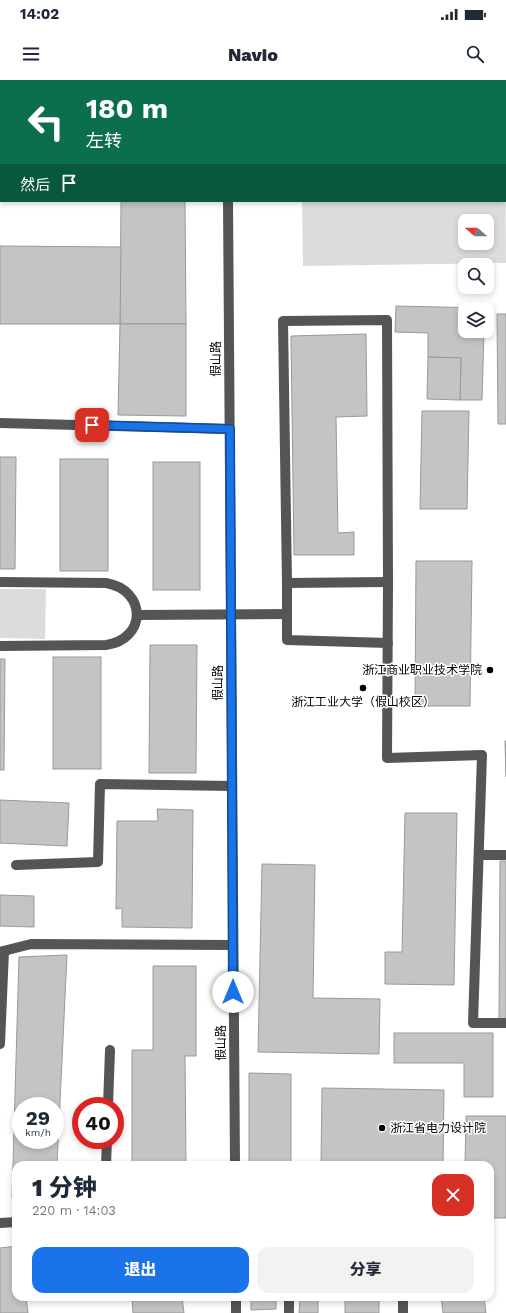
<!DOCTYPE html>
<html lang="zh">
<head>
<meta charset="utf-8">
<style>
  :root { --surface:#fff; --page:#f2f2f3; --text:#1f2937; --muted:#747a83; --accent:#1a73e8 }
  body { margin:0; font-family:"Work Sans","Noto Sans SC",sans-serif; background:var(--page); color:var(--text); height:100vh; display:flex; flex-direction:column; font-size:15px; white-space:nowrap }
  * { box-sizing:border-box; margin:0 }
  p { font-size:13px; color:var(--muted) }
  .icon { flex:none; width:22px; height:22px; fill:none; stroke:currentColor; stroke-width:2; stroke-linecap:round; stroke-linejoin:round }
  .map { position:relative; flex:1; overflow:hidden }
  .sheet { position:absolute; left:12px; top:1081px; width:482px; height:140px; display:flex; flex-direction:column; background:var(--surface); border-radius:12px; box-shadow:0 2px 6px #0003 }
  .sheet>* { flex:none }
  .banner { position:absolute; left:0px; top:0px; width:506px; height:122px; box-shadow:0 2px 6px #0003; background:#0b6e4f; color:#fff; overflow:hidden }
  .needle { width:26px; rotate:290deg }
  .controls { position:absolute; left:458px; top:134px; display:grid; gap:8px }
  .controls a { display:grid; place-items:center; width:36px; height:36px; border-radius:8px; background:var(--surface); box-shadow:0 2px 6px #0003; font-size:20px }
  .speed { position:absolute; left:12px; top:1017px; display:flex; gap:8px; font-size:20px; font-weight:700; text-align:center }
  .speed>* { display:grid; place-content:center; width:52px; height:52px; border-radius:50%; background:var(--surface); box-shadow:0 2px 6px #0003; line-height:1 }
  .speed small { font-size:10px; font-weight:400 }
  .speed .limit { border:6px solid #d22; background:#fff; color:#111 }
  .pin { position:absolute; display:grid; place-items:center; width:34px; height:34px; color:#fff; margin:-17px; border-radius:8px; box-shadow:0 2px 6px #0006 }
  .me { position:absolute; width:44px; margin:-22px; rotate:0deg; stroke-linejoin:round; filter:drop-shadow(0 0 3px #0008) }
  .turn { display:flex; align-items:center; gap:14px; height:84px; padding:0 20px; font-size:18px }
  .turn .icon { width:52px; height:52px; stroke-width:2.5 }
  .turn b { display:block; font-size:28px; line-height:34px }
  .then { display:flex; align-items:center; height:38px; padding:0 20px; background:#0003; gap:8px; font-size:15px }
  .round { display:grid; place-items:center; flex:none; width:42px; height:42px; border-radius:12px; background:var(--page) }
  .headline { display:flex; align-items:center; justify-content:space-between; height:68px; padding:0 20px }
  h1 { font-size:24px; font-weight:800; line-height:30px }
  .cta { display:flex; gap:8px; margin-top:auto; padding:8px 20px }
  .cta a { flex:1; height:46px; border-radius:12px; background:var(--accent); color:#fff; font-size:16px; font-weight:800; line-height:46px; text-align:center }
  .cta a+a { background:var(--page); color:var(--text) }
  .status { display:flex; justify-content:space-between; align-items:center; height:28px; padding:0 20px; background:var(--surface); direction:ltr }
  .status svg { height:11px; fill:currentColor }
  header { display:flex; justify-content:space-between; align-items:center; height:52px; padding:0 20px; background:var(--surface); font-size:18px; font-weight:800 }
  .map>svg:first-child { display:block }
  .green { fill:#dcdcdc; fill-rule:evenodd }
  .building { fill:#c4c4c4; stroke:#999; fill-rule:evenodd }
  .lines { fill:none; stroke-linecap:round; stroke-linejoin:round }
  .minor { stroke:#555; stroke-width:10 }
  .route-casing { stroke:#114b97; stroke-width:10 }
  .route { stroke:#1a73e8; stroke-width:7 }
  .poi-dot { fill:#000; stroke:#fff; stroke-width:1.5 }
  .labels { text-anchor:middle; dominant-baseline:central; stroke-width:3; stroke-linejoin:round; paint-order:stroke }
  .street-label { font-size:12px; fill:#000; stroke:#fff }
  .poi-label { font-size:12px; fill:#000; stroke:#fff; text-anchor:end }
</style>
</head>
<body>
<div class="status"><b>14:02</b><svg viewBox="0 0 49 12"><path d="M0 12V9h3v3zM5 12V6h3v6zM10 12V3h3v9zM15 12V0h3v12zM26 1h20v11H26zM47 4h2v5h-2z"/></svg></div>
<header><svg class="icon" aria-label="menu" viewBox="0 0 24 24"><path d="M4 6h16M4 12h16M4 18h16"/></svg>Navio<svg class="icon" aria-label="search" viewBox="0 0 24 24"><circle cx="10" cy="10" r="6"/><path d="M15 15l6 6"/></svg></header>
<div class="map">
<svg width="506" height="1233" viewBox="0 0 506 1233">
  <rect width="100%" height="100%" fill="#fff"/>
  <g class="green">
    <path d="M505,55L506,183L303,186L302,121H505ZM465,141H487V163H465Z"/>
    <path d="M0,509H46L45,559L0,558Z"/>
  </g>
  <g class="building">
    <path d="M125,0H185V1H123Z"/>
    <rect x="292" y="0" width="111" height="1"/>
    <path d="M468,0H498L475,1Z"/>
    <path d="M121,121H185L186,244H120Z"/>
    <path d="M0,166L121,167L120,244H0Z"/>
    <path d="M396,226L484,228L465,229V251H484L482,320H460L461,278L428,277V253L395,252Z"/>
    <path d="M497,234H506V344H498Z"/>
    <path d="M120,244H186V336L118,335Z"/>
    <path d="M366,254L367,336L336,337L338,453L354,452V475H294L291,256Z"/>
    <path d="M428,277L461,278L460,320L427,319Z"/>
    <path d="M422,331H469L467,429H420Z"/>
    <path d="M0,377H16L15,489H0Z"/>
    <rect x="60" y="379" width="48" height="112"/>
    <rect x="153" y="382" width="47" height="128"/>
    <path d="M416,481H472L470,626H415Z"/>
    <path d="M150,565H197L196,693H149Z"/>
    <rect x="53" y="577" width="48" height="112"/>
    <path d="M0,579H5L4,690H0Z"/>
    <path d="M505,661H506V697Z"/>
    <path d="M0,720L69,723L67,766L0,763Z"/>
    <path d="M157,729L193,730L192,848L122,847V828L116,829L117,741H158Z"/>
    <path d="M405,733H457L454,905L385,904V872H402Z"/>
    <path d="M500,781H506V940H499Z"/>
    <path d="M262,784L315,785L313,918L380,919L379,974L258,972Z"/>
    <path d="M0,815L34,816V847L0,846Z"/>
    <path d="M67,875L57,1085H16V1118H12L19,877ZM21,1026H55V1060H21Z"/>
    <path d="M153,886H196V976H185L186,1085H132V970H153Z"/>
    <path d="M394,953H493V1017H464V983H394Z"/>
    <path d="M249,993L291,994V1085H249Z"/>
    <path d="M322,1008L444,1010L443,1085H321Z"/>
    <path d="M466,1036H506V1138H490V1085H465Z"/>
    <path d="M16,1166V1217H26L28,1233H0V1168Z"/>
    <path d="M132,1217H182L184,1233H133Z"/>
    <path d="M251,1217H276V1229L251,1230Z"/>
    <path d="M300,1217H318V1233H299Z"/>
    <rect x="345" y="1217" width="34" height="16"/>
    <path d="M441,1217H484L486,1233H443Z"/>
  </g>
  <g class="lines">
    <g class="minor">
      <path d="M227,0V1"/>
      <path d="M445,0V1"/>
      <path d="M228,121L235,1085"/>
      <path d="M0,343L229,349"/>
      <path d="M0,502L106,503C147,510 147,559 106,565L0,566"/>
      <path d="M287,503L283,241L387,240L388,502L387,678L482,675L473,943H506"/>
      <path d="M137,535L287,534"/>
      <path d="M388,563L287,560V503L388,502"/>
      <path d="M479,775H506"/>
      <path d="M16,785L98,782L100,704L232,706"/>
      <path d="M0,872L31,864L233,865"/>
      <path d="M0,964L4,871"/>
      <path d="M108,1026L110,970"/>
      <path d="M106,1085L107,1060"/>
      <path d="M0,1143L16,1142"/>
      <path d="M236,1217V1233"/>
      <path d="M403,1217V1233"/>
      <path d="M289,1233V1217"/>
    </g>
  </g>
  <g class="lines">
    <defs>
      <path id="route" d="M92,345L230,349L233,912"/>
    </defs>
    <use href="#route" class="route-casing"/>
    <use href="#route" class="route"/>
  </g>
  <g class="poi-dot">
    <circle cx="490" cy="590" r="4"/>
    <circle cx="363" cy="608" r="4"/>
    <circle cx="382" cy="1048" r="4"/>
  </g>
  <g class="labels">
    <g class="street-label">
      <text transform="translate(216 279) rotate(-90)">假山路</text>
      <text transform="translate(218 603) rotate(-90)">假山路</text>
      <text transform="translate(221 963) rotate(-90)">假山路</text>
    </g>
    <g class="poi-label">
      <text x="482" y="590">浙江商业职业技术学院</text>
      <text x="363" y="622" text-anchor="middle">浙江工业大学（假山校区）</text>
      <text x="390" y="1048" text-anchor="start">浙江省电力设计院</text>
    </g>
  </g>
</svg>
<div class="controls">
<a><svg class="needle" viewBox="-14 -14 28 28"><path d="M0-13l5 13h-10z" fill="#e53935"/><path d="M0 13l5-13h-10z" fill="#747a83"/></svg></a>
<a><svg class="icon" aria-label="search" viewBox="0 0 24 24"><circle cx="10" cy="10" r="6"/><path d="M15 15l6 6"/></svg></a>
<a><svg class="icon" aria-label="layers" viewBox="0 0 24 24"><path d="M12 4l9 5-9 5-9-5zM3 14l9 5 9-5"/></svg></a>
</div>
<div class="speed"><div>29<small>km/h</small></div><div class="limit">40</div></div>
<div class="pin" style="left:92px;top:345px;background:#d93025"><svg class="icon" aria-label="arrive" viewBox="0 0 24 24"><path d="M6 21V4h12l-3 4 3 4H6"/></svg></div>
<svg class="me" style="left:233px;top:912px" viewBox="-20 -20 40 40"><circle r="19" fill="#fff"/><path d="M0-13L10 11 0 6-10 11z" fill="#1a73e8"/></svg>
<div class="banner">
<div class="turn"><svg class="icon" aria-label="left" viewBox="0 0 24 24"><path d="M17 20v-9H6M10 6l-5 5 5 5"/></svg><div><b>180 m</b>左转</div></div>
<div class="then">然后<svg class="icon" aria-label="arrive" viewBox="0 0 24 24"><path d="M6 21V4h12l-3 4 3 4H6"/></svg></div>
</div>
<section class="sheet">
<div class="headline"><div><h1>1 分钟</h1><p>220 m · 14:03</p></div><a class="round" style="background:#d93025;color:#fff"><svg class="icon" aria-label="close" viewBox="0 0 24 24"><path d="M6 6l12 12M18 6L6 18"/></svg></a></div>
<div class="cta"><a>退出</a><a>分享</a></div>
</section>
</div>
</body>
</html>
